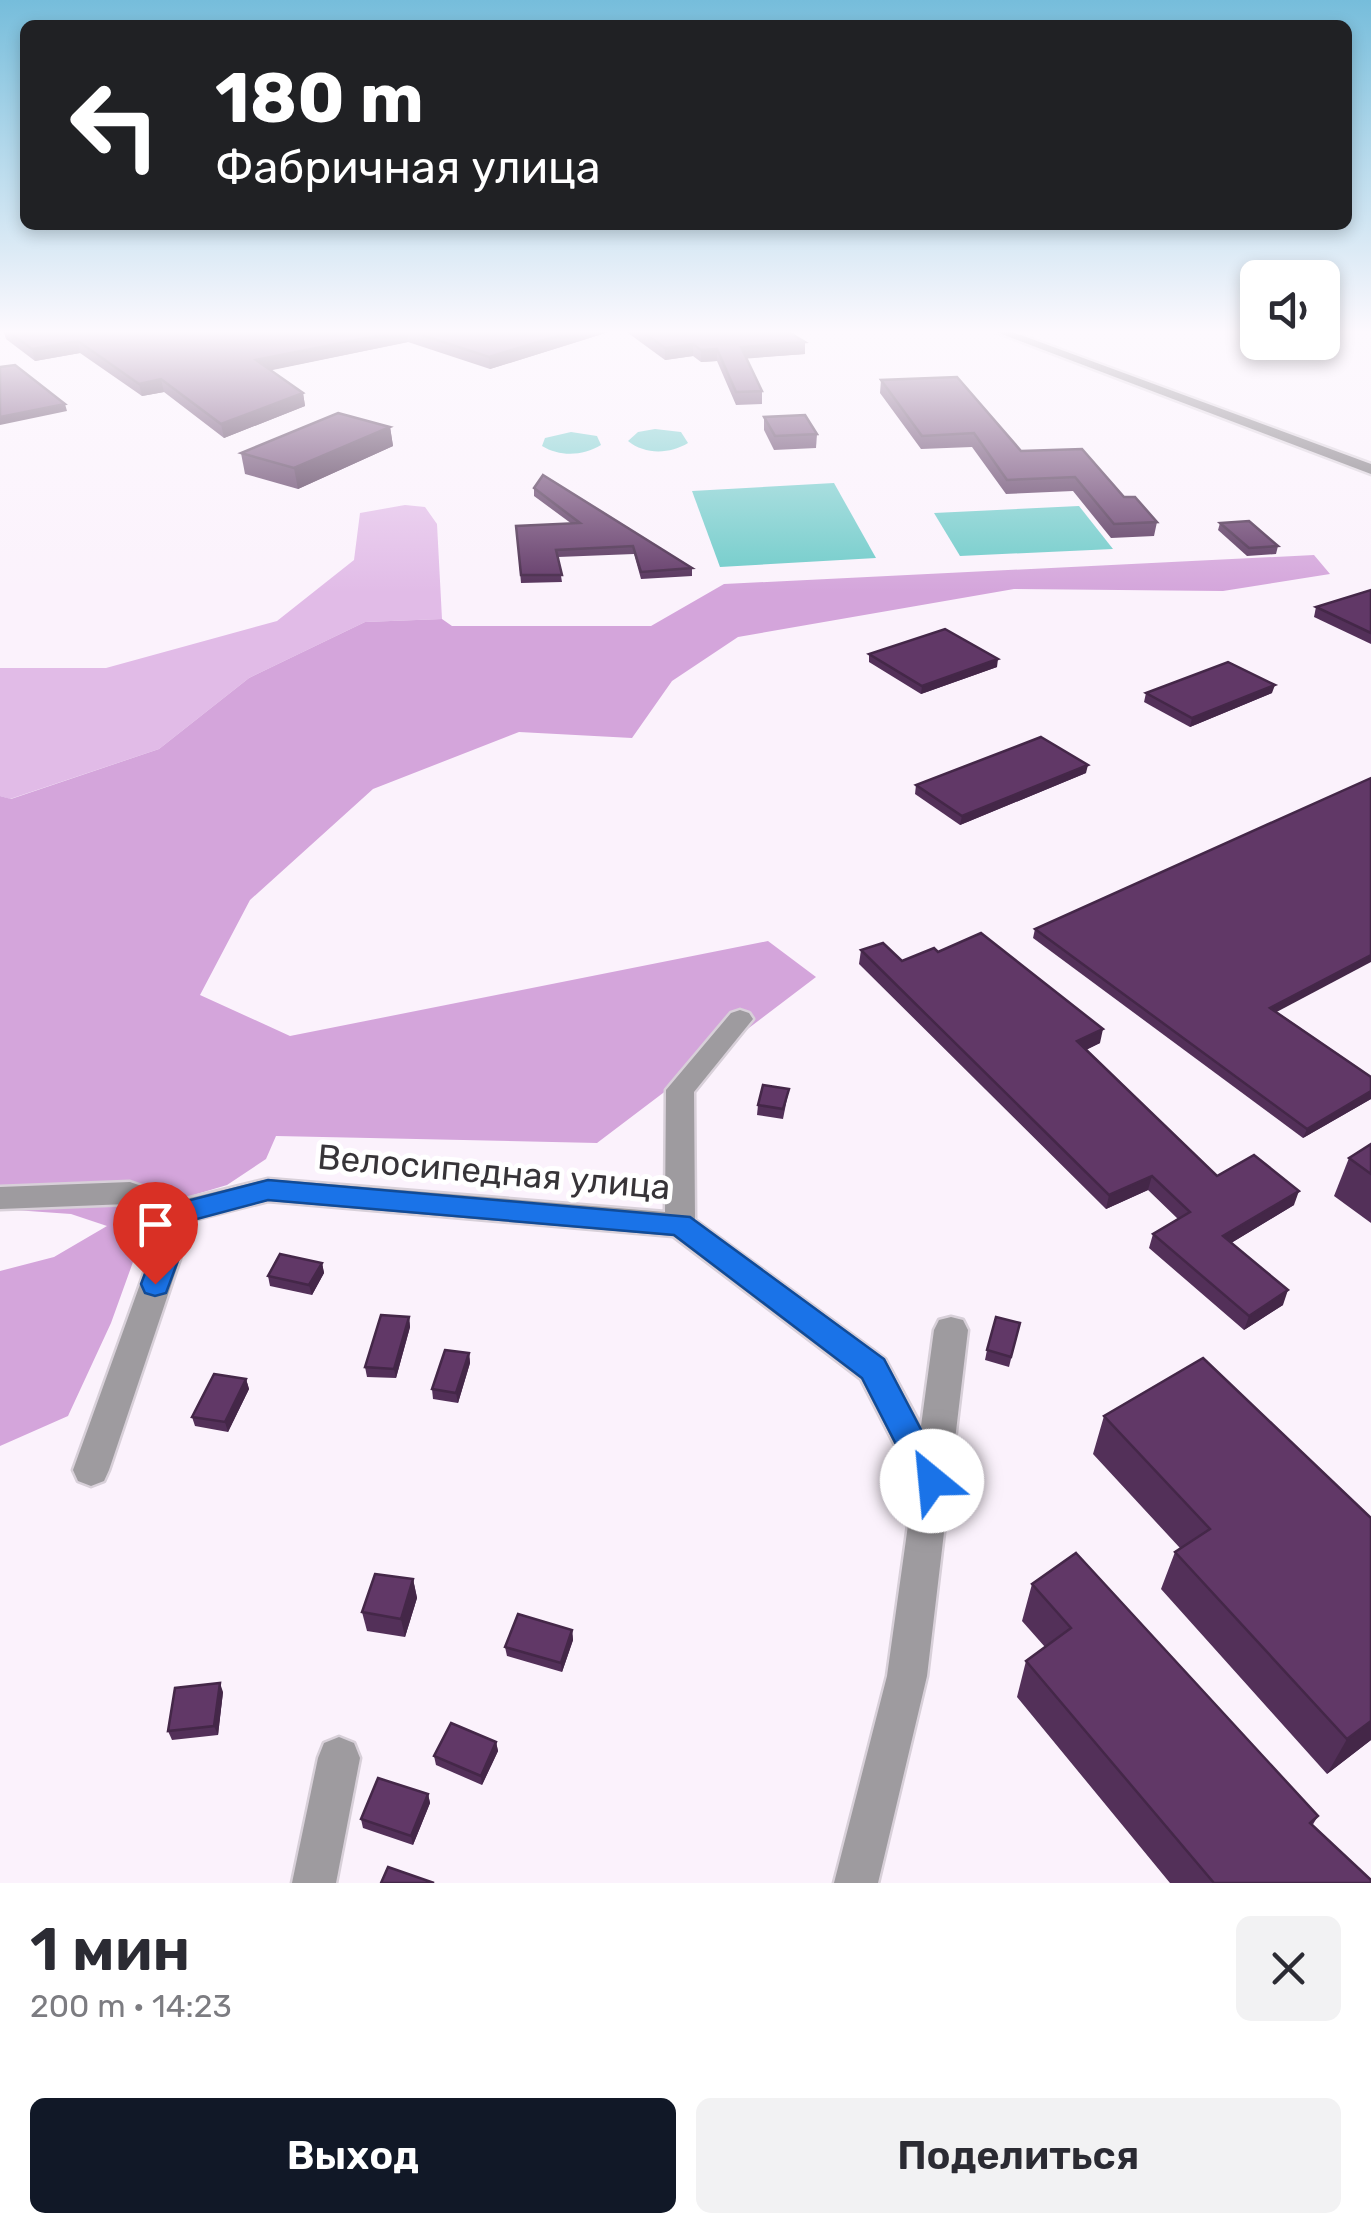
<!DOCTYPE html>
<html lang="ru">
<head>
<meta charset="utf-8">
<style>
  :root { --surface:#fff; --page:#f2f2f3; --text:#2b2b33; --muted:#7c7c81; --accent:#111827 }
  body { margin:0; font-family:Rubik,sans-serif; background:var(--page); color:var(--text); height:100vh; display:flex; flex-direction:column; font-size:38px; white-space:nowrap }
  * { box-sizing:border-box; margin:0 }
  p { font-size:32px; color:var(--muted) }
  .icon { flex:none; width:55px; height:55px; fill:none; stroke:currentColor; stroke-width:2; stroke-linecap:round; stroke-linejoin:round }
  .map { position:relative; height:1883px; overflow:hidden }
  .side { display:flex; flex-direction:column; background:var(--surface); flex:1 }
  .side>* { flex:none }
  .guide { position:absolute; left:20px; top:20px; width:1332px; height:210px; border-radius:15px; box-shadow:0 5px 15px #0003; background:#202124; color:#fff; overflow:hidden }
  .tools { position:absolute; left:1240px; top:260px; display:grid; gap:20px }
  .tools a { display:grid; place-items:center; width:100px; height:100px; border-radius:15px; background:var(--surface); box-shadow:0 5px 15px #0003; font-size:50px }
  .pin { position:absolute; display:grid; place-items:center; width:85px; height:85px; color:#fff; margin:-102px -42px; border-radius:50% 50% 50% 0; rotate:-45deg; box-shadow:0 0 10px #0007 }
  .pin .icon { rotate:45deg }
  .me { position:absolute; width:110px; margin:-55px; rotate:332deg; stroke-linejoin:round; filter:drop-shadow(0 0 8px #0008) }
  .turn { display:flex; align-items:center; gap:35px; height:210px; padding:0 30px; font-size:45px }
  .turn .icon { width:130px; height:130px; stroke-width:2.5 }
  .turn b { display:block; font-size:70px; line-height:85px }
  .round { display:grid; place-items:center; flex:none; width:105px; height:105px; border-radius:15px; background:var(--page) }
  .head { display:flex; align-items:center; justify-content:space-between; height:170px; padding:0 30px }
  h1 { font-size:60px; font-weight:600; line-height:75px }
  .primary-button { display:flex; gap:20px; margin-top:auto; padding:20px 30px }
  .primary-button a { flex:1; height:115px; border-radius:15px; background:var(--accent); color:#fff; font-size:40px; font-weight:600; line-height:115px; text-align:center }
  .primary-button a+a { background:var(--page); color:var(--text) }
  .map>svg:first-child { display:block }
  .green { fill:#e1bbe7 }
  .forest { fill:#d4a5db }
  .water { fill:#6bcac8 }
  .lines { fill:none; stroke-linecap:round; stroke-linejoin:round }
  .street-casing { stroke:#d8d0d9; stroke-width:5 }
  .secondary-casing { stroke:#d8d0d9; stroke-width:5 }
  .street { fill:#9e9b9f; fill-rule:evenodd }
  .secondary { fill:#757076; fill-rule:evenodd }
  .rail { stroke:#575358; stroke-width:4; stroke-dasharray:11 5; stroke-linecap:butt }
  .wall { fill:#533059 }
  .shaded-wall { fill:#442748 }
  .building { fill:#613867; stroke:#442748; stroke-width:2.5 }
  .route { fill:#1a73e8; stroke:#114b97; stroke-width:2.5 }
  .labels { text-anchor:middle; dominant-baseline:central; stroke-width:10; stroke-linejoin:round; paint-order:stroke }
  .near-street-label { font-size:35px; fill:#373438; stroke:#fff }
</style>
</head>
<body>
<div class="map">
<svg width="1371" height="1883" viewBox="0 0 1371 1883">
  <rect width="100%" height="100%" fill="#fbf2fc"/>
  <path class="green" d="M405,505L425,507L437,524L442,619L365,622L249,678L159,749L10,799L0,796V668H106L277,621L354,560L360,513Z"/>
  <path class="forest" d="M1314,555L1330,574L1223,591L1014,589L738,637L672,681L632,738L519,732L373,789L250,900L200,995L290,1036L768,941L816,977L597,1143L276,1136L266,1159L227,1185L187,1197L142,1237L111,1323L68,1416L0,1446V1271L54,1257L107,1226L71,1214L0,1209V796L11,799L159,749L249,678L365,622L442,619L452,626H651L724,584Z"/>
  <g class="water">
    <path d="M655,429L681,432L688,443C670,454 645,455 628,441L638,432Z"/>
    <path d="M571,432L597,436L601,445C583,456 560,457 542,446L545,438Z"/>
    <path d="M834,483L876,558L720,567L692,491Z"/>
    <path d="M1079,506L1113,549L960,556L934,513Z"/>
  </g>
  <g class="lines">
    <defs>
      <g id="street">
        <path d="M740,1010L749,1013L753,1019L694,1092L695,1220L885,1359L921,1426L934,1330L939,1320L951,1317L963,1320L968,1330L927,1676L878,1883H834L887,1676L914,1482L861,1379L673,1236L268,1201L193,1220L109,1470L104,1481L91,1486L78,1481L73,1470L164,1218L128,1204L0,1209V1187L130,1182L182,1200L268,1179L665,1212L666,1090L731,1013Z"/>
        <path d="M339,1737L354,1743L360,1758L336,1883H292L318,1758L324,1743Z"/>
      </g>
      <path id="secondary" d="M991,330H1007L1371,464V474Z"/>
    </defs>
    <use href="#street" class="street-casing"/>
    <use href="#secondary" class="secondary-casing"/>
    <use href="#street" class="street"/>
    <use href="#secondary" class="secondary"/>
    <path class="rail" d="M1322,332L1335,336"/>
  </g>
  <g class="wall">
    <path d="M3,330H615L490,369L408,342L270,370L303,393L305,406L224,438L164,392L142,396L80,353L35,361L6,339Z"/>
    <path d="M624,330H785L805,342V354L747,358L762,391V404L736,405L717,361L701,362L693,356L665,360Z"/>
    <path d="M881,380L1021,451L1124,497L1157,522L1154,536L1111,538L1073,491L1006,494L972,447L921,449L880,393Z"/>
    <path d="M764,417L817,434L816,448L774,450L764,430Z"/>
    <path d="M390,427L393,446L298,489L245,474L241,453Z"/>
    <path d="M534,488L692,568V576L641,579L634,554L558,557L562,582L521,583L516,526L572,524L534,496Z"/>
    <path d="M1220,523L1278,546L1276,554L1247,556L1218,530Z"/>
    <path d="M1371,590V644L1314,617L1316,607Z"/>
    <path d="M869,654L997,667L921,694L869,662Z"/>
    <path d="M1146,693H1272L1190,727L1144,702Z"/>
    <path d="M1086,773L960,825L915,794L916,785Z"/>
    <path d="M1035,929L1277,1012L1371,1077V1099L1303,1138L1033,938Z"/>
    <path d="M861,950L902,961L938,952L1100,1043L1086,1050L1217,1176L1294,1205L1231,1243L1283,1305L1244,1330L1149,1248L1153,1234L1178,1219L1148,1190L1106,1209L859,964Z"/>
    <path d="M789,1089L783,1119L757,1115L758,1105Z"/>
    <path d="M1371,1144V1223L1334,1196L1349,1158Z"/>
    <path d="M322,1263L324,1273L312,1295L270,1286L268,1276Z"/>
    <path d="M409,1317L410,1327L396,1378L367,1377L365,1367Z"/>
    <path d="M1020,1323L1009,1367L985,1360L987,1350Z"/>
    <path d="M469,1353L470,1363L458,1403L433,1399L432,1389Z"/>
    <path d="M246,1379L249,1389L228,1432L195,1426L192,1417Z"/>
    <path d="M1104,1416L1371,1518V1740L1327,1774L1161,1589L1175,1552L1180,1548L1093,1454Z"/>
    <path d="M413,1579L417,1598L405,1637L367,1631L362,1612Z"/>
    <path d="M1032,1584L1318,1816L1312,1826L1371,1883H1170L1017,1697L1026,1661L1045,1647L1022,1621Z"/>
    <path d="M572,1630L573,1640L562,1672L507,1656L505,1647Z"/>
    <path d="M223,1692L218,1735L172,1740L168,1731Z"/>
    <path d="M496,1742L498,1751L482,1785L436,1765L434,1756Z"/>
    <path d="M428,1794L430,1803L413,1845L363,1828L361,1819Z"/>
  </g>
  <g class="shaded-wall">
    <path d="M407,330L408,342L258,373L256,360Z"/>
    <path d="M577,330H615L490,369L489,357Z"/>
    <path d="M78,341L80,353L35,361L32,349Z"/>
    <path d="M805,342V354L741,359V347Z"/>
    <path d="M693,344V356L665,360V348Z"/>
    <path d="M717,349V361L701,362V350Z"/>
    <path d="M161,379L164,392L142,396L139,384Z"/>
    <path d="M303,393L305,406L224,438L221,424Z"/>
    <path d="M65,404L67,411L0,425V417Z"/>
    <path d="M390,427L393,446L298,489L294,468Z"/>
    <path d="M998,659L997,667L921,694L922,686Z"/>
    <path d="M1275,685L1272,693L1190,727L1192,718Z"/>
    <path d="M1088,765L1086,773L960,825L962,816Z"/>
    <path d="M1371,955V962L1267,1017L1270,1008Z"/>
    <path d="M1103,1029L1100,1043L1075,1055L1077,1041Z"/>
    <path d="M1371,1091V1099L1303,1138L1307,1129Z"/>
    <path d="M1152,1176L1148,1190L1106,1209L1109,1195Z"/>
    <path d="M1299,1191L1294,1205L1218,1251L1223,1236Z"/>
    <path d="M322,1263L324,1273L312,1295L309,1285Z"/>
    <path d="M1288,1290L1283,1305L1244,1330L1249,1316Z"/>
    <path d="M409,1317L410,1327L396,1378L394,1369Z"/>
    <path d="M469,1353L470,1363L458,1403L456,1393Z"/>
    <path d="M246,1379L249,1389L228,1432L225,1422Z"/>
    <path d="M413,1579L417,1598L405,1637L401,1619Z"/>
    <path d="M572,1630L573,1640L562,1672L561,1663Z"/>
    <path d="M220,1683L223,1692L218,1735L214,1726Z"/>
    <path d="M1371,1721V1740L1327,1774L1347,1739Z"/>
    <path d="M496,1742L498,1751L482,1785L481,1776Z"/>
    <path d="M428,1794L430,1803L413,1845L411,1836Z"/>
  </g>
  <g class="building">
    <path d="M6,330H577L489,357L407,330L256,360L303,393L221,424L161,379L139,384L78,341L32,349Z"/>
    <path d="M640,330H785L805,342L741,347L762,391L736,392L717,349L701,350L693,344L665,348Z"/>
    <path d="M15,365L65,404L0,417V367Z"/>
    <path d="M957,377L1021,451L1082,449L1124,497H1135L1157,522L1114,524L1075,477L1007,480L974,433L922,436L881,380Z"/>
    <path d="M338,413L390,427L294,468L241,453Z"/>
    <path d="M805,415L817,434L775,436L764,417Z"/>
    <path d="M543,475L692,568L641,572L633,546L556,550L562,575H521L516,526L580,523L534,488Z"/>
    <path d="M1249,521L1278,546L1249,548L1220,523Z"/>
    <path d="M1371,590V633L1316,607Z"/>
    <path d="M945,629L998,659L922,686L869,654Z"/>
    <path d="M1228,662L1275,685L1192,718L1146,693Z"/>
    <path d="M1041,737L1088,765L962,816L916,785Z"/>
    <path d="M1371,778V955L1270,1008L1371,1077V1091L1307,1129L1035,929Z"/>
    <path d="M981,933L1103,1029L1077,1041L1217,1176L1254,1155L1299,1191L1223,1236L1288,1290L1249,1316L1153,1234L1190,1212L1152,1176L1109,1195L861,950L883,943L902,961L934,948L938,952Z"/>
    <path d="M763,1085L789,1089L783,1109L758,1105Z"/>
    <path d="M1371,1144V1174L1349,1158Z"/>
    <path d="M280,1254L322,1263L309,1285L268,1276Z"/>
    <path d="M381,1315L409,1317L394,1369L365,1367Z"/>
    <path d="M996,1317L1020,1323L1011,1357L987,1350Z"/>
    <path d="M445,1350L469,1353L456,1393L432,1389Z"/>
    <path d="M1203,1358L1371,1518V1721L1347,1739L1175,1552L1210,1529L1104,1416Z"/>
    <path d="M214,1374L246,1379L225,1422L192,1417Z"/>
    <path d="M1076,1553L1318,1816L1310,1823L1371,1880V1883H1214L1026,1661L1071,1628L1032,1584Z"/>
    <path d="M375,1574L413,1579L401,1619L362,1612Z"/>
    <path d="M518,1614L572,1630L561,1663L505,1647Z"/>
    <path d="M220,1683L214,1726L168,1731L175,1688Z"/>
    <path d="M451,1723L496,1742L481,1776L434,1756Z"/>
    <path d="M378,1778L428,1794L411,1836L361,1819Z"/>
    <path d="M388,1867L434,1883H381Z"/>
  </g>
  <linearGradient id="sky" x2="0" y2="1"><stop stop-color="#76bddb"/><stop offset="0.56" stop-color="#fdf9fe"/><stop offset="1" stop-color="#fdf9fe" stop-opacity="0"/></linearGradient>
  <rect width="1371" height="593" fill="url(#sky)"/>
  <path class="route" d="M268,1180L690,1217L884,1359L948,1481L944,1491L932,1496L920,1491L862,1378L674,1235L268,1200L193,1220L166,1293L155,1296L145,1293L141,1284L171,1205Z"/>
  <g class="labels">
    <g class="near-street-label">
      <text transform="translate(494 1172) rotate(5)">Велосипедная улица</text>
    </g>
  </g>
</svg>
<div class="tools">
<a><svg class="icon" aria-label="sound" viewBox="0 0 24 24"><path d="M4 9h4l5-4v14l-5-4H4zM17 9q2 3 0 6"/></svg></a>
</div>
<div class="pin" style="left:155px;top:1284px;background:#d93025"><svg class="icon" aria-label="arrive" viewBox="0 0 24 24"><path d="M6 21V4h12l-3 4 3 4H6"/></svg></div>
<svg class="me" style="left:932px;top:1481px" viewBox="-20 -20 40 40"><circle r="19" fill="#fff"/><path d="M0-13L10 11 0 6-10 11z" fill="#1a73e8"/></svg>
<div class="guide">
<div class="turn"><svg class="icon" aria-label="left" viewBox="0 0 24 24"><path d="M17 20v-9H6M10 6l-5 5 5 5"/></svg><div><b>180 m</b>Фабричная улица</div></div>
</div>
</div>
<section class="side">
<div class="head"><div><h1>1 мин</h1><p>200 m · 14:23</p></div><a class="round"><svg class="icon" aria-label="close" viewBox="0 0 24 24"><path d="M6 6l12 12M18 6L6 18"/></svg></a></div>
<div class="primary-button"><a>Выход</a><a>Поделиться</a></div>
</section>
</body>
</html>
